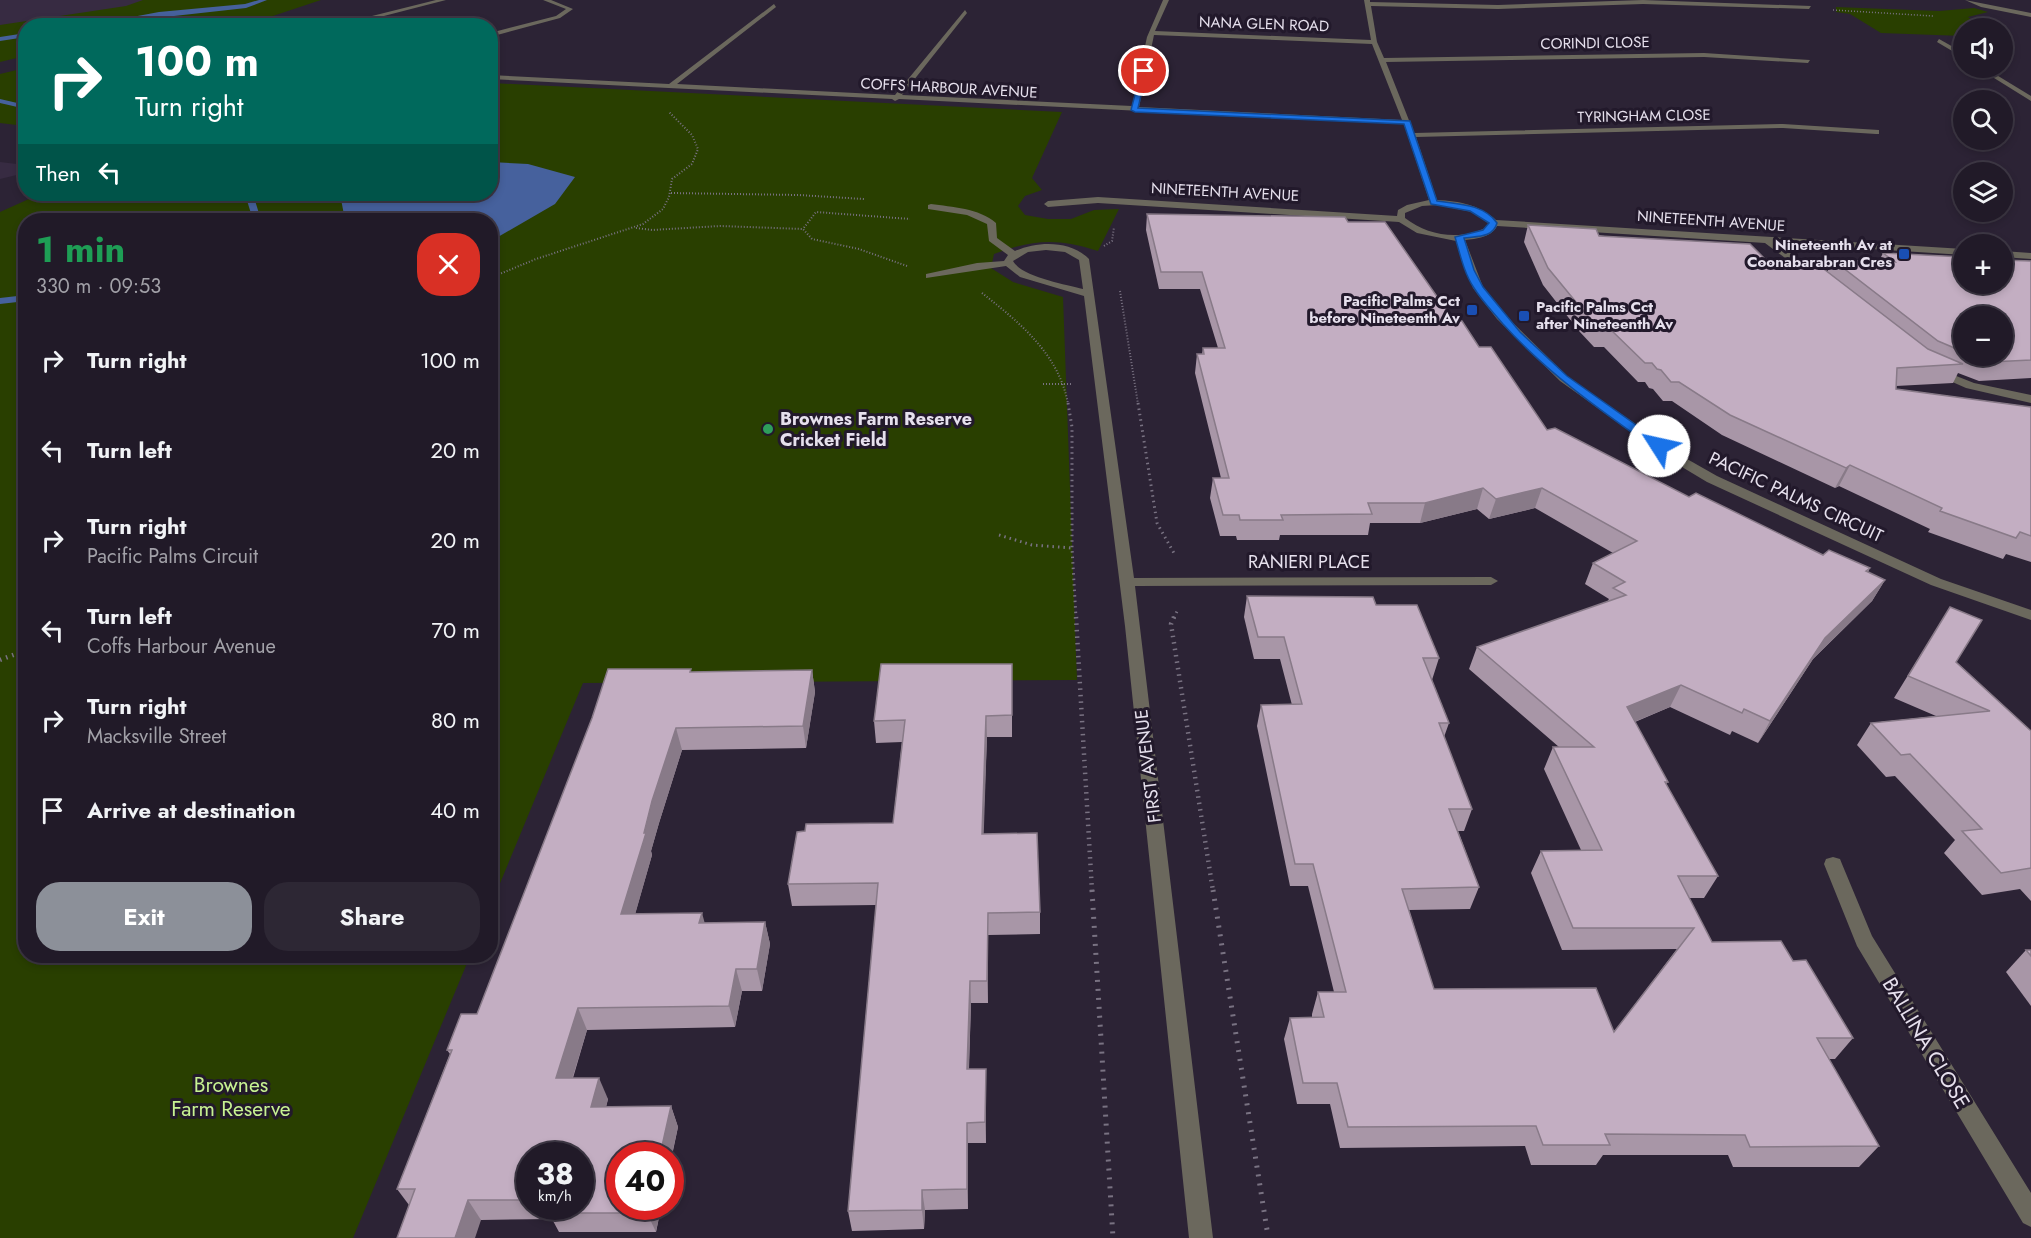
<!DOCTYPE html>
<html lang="en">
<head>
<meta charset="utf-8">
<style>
  :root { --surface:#211a28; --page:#2d2734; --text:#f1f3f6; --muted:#a2a1a8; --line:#3e3845; --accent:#8c9099 }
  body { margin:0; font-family:Jost,sans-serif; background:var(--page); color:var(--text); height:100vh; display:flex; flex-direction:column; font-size:22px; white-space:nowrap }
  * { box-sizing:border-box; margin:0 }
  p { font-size:20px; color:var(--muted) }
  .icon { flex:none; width:33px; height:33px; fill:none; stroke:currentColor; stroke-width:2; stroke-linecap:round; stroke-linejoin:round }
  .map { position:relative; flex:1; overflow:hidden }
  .drawer { position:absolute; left:18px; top:213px; width:480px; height:750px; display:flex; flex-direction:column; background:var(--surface); border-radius:24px; box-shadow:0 3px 9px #0003,0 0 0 2px var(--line) }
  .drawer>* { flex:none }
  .top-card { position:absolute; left:18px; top:18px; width:480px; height:183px; border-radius:24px; box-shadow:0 3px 9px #0003,0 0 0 2px var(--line); background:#00695c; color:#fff; overflow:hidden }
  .fabs { position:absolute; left:1953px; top:18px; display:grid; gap:12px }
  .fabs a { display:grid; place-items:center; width:60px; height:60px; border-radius:50%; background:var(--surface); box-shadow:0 3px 9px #0003,0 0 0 2px var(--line); font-size:30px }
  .speed { position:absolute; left:516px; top:1142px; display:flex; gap:12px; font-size:30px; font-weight:700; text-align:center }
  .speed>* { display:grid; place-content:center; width:78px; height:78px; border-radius:50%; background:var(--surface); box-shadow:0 3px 9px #0003,0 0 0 2px var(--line); line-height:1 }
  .speed small { font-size:15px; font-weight:400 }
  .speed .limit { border:9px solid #d22; background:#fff; color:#111 }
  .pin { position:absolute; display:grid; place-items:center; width:51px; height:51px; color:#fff; margin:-26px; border:3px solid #fff; border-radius:50%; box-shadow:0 2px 6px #0007 }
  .me { position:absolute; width:66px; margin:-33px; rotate:305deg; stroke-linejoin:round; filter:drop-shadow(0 0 4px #0008) }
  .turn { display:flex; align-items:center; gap:21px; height:126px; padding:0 18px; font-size:27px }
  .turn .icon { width:78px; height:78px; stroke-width:2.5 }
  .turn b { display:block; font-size:42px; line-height:51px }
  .then { display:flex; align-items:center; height:57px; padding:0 18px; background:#0003; gap:12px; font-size:22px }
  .round { display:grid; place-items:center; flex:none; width:63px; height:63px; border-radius:24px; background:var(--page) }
  .headline { display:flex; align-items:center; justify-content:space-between; height:102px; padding:0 18px }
  h1 { font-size:36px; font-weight:700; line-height:45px; color:#1e9e55 }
  .primary-button { display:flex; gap:12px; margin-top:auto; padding:12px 18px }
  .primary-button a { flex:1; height:69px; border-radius:24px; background:var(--accent); color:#fff; font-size:24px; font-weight:700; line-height:69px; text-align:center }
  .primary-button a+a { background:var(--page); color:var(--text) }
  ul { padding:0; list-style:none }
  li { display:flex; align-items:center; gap:18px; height:90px; padding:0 18px }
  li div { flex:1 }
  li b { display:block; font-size:22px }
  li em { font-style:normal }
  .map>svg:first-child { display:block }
  .built { fill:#372b42 }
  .green { fill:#293f00 }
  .water { fill:#46619d }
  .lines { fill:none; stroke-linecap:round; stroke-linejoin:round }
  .stream { fill:#46619d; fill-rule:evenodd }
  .path-far4 { stroke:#797282; stroke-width:1.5; stroke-dasharray:1 2; stroke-linecap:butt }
  .path-far3 { stroke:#797282; stroke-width:2; stroke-dasharray:1 2; stroke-linecap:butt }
  .path-far2 { stroke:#797282; stroke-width:3; stroke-dasharray:1.5 4; stroke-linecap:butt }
  .path-far1 { stroke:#797282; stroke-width:4.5; stroke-dasharray:1.5 5; stroke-linecap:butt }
  .path { stroke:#797282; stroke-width:5; stroke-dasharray:2 7; stroke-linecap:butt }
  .minor { fill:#6b685d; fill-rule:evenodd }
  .wall { fill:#a896a7; fill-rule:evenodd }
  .shaded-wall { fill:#887a88 }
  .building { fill:#c3aec2; stroke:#887a88; stroke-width:1.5 }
  .route { fill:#1a73e8; stroke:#114b97; stroke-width:1.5 }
  .transit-dot { fill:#1a4fb4; stroke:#22192b; stroke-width:2 }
  .leisure-dot { fill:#2e9e5b; stroke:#22192b; stroke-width:2 }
  .labels { text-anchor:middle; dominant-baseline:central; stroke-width:6; stroke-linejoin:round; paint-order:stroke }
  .far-street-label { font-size:15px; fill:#e6e0ed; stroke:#22192b }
  .far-poi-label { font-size:15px; font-weight:bold; fill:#e6e0ed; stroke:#22192b; text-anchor:end }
  .poi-label { font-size:18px; font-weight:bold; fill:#e6e0ed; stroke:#22192b; text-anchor:start }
  .street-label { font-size:18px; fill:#e6e0ed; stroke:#22192b }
  .near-street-label { font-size:21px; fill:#e6e0ed; stroke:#22192b }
  .near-park-label { font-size:21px; fill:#c7f292; stroke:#22192b }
</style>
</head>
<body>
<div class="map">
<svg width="2031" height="1238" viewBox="0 0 2031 1238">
  <rect width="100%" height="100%" fill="#2c2335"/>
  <g class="built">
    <path d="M0,0H264L26,26L0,39Z"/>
    <path d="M0,162L25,165V173L0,179Z"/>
  </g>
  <g class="green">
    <path d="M143,0H321L246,25L26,26L25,56L0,62V25L126,6Z"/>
    <path d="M1836,7L1939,11L1974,8L1988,12L1968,17L1983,28H1964L1963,36L1881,33L1850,14L1836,12Z"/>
    <path d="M25,68V126L0,123V74Z"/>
    <path d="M491,83L1062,112L1032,178L1042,190L1025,196L1018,206L1025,215L1048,219H1071L1094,210L1119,209L1098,251C1058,238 1033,239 994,254L991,268L1013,282L1063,297L1077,680L583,683L491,905L490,220H26V956H470L353,1238H0V212L40,194H490Z"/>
  </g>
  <path class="water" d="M491,162L528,164L575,177L555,204L491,241L490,220H345L340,194H490Z"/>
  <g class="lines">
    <g class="stream">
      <path d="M259,0H267L246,8L84,26L159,12L245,4Z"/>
      <path d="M26,33V37L0,41V37Z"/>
      <path d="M0,99L26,105V109L0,103Z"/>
      <path d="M245,194H253L261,220H253Z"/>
      <path d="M26,295V301L0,304V298Z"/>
    </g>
    <path class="path-far4" d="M1833,10L1933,16"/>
    <g class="path-far3">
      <path d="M671,193L798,195L864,199"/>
      <path d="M636,228L652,230L720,226L803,229"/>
      <path d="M1104,246L1112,241L1114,227"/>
      <path d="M907,266L859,249L812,239L803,229L816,212L910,219"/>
      <path d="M490,278L536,259L643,224L663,209L669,197L672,179L692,164L698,149L692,135L669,112"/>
      <path d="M1120,291L1138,404"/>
      <path d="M982,293C1020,323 1059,354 1068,404"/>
      <path d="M1043,384H1071"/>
    </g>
    <g class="path-far2">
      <path d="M1068,403L1072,427V548L1076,618"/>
      <path d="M1138,403L1157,523L1175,555"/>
      <path d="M999,535L1032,545L1072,548"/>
      <path d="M1174,618L1178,609"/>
    </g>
    <g class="path-far1">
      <path d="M1076,617L1092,891"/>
      <path d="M1174,617L1171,624L1213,891"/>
      <path d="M0,660L26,650"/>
    </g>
    <g class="path">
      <path d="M1092,890L1113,1238"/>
      <path d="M1213,890L1267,1230"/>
    </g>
    <g class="minor">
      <path d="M436,0H446L345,26H332Z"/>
      <path d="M543,0H551L573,9L560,18L490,37V33L556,16L566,9Z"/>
      <path d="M1163,0H1169L1155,31L1371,40L1364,0H1370V2L1498,5L1643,0L1811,6L1809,9L1643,4L1498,9L1371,6L1377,42L1384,58L1704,53L1810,60L1808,63L1704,57L1386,62L1414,133L1783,124L1879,130V134H1876L1783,128L1416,137L1437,200C1459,201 1480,205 1496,220L1964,249V255L1778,243L1811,270V274L1808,275L1765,243L1497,226C1492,237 1476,239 1465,240L1483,287L1505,315L1568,377L1680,455L1717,476L1941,579L2031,610V620L1931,585L1707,482L1672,461L1560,381L1497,319L1473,288L1456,241L1417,233L1399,222L1098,203L1048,207L1044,204L1048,201L1098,197L1397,216L1398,210L1407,205L1429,200L1404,124L899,99L895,101L892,99L490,79V75L669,84L774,4L776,7L677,84L895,95L965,10L967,13L902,95L1132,106L1147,37ZM1154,35L1372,44L1402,120L1139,107ZM1437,205L1472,212L1488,223L1487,227C1461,241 1428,236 1405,218V213L1422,206Z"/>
      <path d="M1965,0L2031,13V17L1981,7Z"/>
      <path d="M1939,39L1964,53V58L1937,42Z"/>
      <path d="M1978,68H1985L2031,96V101Z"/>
      <path d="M931,204C952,207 979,208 996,223L997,238L1015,251C1038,241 1070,240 1089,259L1134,578L1491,577L1498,581L1491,585L1135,586L1213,1238H1189L1125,626L1084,296L1020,277L1006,266L926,278V274L977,263L1004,261L1008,255L989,241L987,224L967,215L928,209V205ZM1046,250L1065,252L1079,260L1083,289C1065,284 1022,277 1013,261L1028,252Z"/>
      <path d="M2002,251L2031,253V259L2002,257Z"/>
      <path d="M1936,368L1974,383L2031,395V403L1966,388L1932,373L1930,371Z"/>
      <path d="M1833,857L1840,859L1842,864L1872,936L2031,1193V1227L2023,1223L1857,946L1824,864L1826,859Z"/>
    </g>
  </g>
  <g class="wall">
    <path d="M1147,214L1348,222L1454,321L1479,347L1547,430L1689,497L1823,555L1870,568L1868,572L1885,580L1872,601L1813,659L1758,743L1732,731L1730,735L1670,707L1635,722L1668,782L1666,784L1718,876L1704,898H1689L1712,942L1793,961L1853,1038L1835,1059H1829L1879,1146L1859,1167H1733L1728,1155H1603L1596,1165H1531L1525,1146L1340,1148L1330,1104H1297L1284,1039L1290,1018L1312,1017V1014L1318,992H1334L1308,886H1290L1257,726L1261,705H1292L1280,659H1254L1244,617L1247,596L1376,605L1439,658L1432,680L1449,723L1444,737L1472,809L1464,831H1458L1479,887L1470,909L1409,910L1434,989L1614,1032L1677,949L1562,950L1531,873L1541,851L1581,850L1544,769L1553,747H1559L1469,669L1477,647L1607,602L1609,599L1585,584L1593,563L1613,553L1535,508L1489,519L1477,509L1420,523H1370L1368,535H1280L1279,540H1237L1236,536H1220L1210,498L1213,478H1221L1195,373L1197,354H1202L1203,348H1218L1200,289H1159L1146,230Z"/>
    <path d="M1528,225L1765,259L1827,272L1833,260L1879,261L1883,253L2031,261V378L1979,381L1958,373L1953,383L1896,386V389L2031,407V562L2006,554L2003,559L1928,532L1930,529L1839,486L1835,488L1722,435L1672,401H1663L1653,389L1649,388L1645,382H1638L1604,347H1594L1579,331L1543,285L1524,242ZM1964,316L2002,356H1964Z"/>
    <path d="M1950,607L1956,662L2031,731V901L2020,889L1982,895L1944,853L1955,840L1895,776L1886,777L1857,745L1871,723L1936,716L1894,698Z"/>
    <path d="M1012,664V737H987L983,833L1040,912V934L988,935V1003H971L969,1069L986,1090V1143H968V1209L925,1210L924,1229L852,1231L848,1211L876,905L792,906L788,884L893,823L902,742L876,743L874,721Z"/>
    <path d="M812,670L815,692L806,748L682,750L659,823L651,851L652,855L635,914L704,923L765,922L770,944L762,991H742L735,1027L587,1030L573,1078L608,1099L606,1107L671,1106L678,1127L656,1232H559L552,1219L481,1220L409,1205L397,1189L450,1054L447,1050L477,1014L692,672ZM530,1155L580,1206H530Z"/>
    <path d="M2026,950H2031V1006L2006,972Z"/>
  </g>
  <g class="shaded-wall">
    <path d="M1850,465L1839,486L1835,488L1846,468Z"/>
    <path d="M1483,488L1477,509L1420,523L1425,503Z"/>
    <path d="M1542,488L1535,508L1489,519L1496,499Z"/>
    <path d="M1885,580L1872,601L1813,659L1758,743L1770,721L1825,638Z"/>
    <path d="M812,670L815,692L806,748L803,726Z"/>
    <path d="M1681,685L1670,707L1617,729L1627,707Z"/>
    <path d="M986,716L987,737L983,856L982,834Z"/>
    <path d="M676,728L682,750L659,823L651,851L652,855L629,936L621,914L652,801Z"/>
    <path d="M702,913L708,935L699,923Z"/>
    <path d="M988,913V1003L987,981Z"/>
    <path d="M765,922L770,944L762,991L757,969Z"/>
    <path d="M736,969L742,991L735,1027L729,1006Z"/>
    <path d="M970,981L971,1003L968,1090L967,1069Z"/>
    <path d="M578,1008L587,1030L566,1099L556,1078Z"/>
    <path d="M986,1069V1143L985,1122Z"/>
    <path d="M599,1078L608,1099L601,1127L591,1107Z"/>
    <path d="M671,1106L678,1127L670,1163V1155H660Z"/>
    <path d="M967,1123L968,1143V1209L967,1189Z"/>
    <path d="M922,1190L925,1210L924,1229L922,1210Z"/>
    <path d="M468,1200L481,1220L475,1238H455Z"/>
    <path d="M648,1206H661L656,1232L647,1213Z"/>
  </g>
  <g class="building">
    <path d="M1147,214L1345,217L1348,222H1385L1454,321H1462L1479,347H1491L1547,430L1555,428L1689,497L1696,493L1823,555L1829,550L1870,568L1866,571L1885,580L1825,638L1770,721L1744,709L1742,713L1681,685L1627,707L1668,782H1665L1718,876H1678L1712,942L1781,941L1793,961L1806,960L1853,1038H1817L1879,1146L1750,1147L1745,1135L1605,1134L1610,1145H1543L1536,1126L1348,1127L1337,1083H1303L1290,1018L1324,1017L1318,992H1346L1313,864H1295L1261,705L1302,704L1284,637H1258L1247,596L1373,597L1376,605H1417L1439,658H1423L1449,723H1439L1472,809H1449L1479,887L1402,889L1434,989L1596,988L1614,1032L1694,928H1573L1541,851L1602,850L1553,747H1594L1477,647L1626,595L1613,588L1625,582L1593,563L1637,541L1542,488L1496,499L1483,488L1425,503H1368L1372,514L1281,515L1283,520H1240L1239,515H1223L1213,478H1229L1197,354H1204L1203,348H1225L1202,272H1161Z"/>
    <path d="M1528,225L1596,229L1599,236L1750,244L1765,259L1812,260L1928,349L1963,364L1897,368L1896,389L2031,407V536L2020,532L2016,538L1940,511L1942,508L1850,465L1846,468L1730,415L1679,382H1671L1661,370L1657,369L1652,363H1645L1610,329H1601L1585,313L1548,268Z"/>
    <path d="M1883,253L1964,257V284H2002V260L2031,261V360L1990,362L1973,356H2002V316H1964V352L1938,341L1833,260L1895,262Z"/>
    <path d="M1950,607L1982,620L1956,662L2031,731V868L2001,873L1962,831L1982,829L1910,754L1901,755L1871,723L1990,711L1908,676Z"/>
    <path d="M881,664H1012V715L986,716L982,834L1037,833L1040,912L988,913L987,981H970L967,1069H986L985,1122L967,1123V1189L922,1190V1210L848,1211L878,883L788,884L797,832L805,831L806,824L893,823L905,720L874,721Z"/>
    <path d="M608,669H691L690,672L812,670L803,726L676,728L652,801L644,833H646L621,914L702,913L699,923L765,922L757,969H736L729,1006L578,1008L556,1078H599L591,1107L671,1106L660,1155H620V1206H648L647,1213H548L550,1206H580V1155H530V1200H468L455,1238H397L415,1189H397L452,1050H447L461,1014H477L592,718Z"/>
    <path d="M2026,950H2031V956Z"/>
  </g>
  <path class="route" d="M1144,70L1147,71L1138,108L1410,121L1437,201C1458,204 1484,204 1497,223C1493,238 1477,236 1464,238L1474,270L1483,287L1520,332L1567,376L1663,444V449H1655C1600,410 1548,374 1503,324C1493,312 1482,301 1474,288C1464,273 1460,254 1455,237L1483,230L1489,223L1470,211L1431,204L1404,124L1135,112L1131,110L1141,71Z"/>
  <g class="transit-dot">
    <rect x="1898" y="248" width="12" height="12" rx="3"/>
    <rect x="1466" y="304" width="12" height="12" rx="3"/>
    <rect x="1518" y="310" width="12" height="12" rx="3"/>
  </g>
  <circle class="leisure-dot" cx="768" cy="429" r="6"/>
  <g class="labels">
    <g class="far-street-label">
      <text transform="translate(1264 24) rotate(2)">NANA GLEN ROAD</text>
      <text transform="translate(1595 43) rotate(-1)">CORINDI CLOSE</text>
      <text transform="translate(949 88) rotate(3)">COFFS HARBOUR AVENUE</text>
      <text transform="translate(1644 116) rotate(-1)">TYRINGHAM CLOSE</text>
      <text transform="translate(1225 192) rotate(3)">NINETEENTH AVENUE</text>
      <text transform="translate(1711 221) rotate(4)">NINETEENTH AVENUE</text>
    </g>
    <g class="far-poi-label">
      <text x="1892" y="245">Nineteenth Av at<tspan x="1892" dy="17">Coonabarabran Cres</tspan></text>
      <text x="1460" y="301">Pacific Palms Cct<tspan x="1460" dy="17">before Nineteenth Av</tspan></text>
      <text x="1536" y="307" text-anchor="start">Pacific Palms Cct<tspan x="1536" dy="17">after Nineteenth Av</tspan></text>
    </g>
    <g class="poi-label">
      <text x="780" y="419">Brownes Farm Reserve<tspan x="780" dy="21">Cricket Field</tspan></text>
    </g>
    <g class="street-label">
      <text transform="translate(1796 497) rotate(25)">PACIFIC PALMS CIRCUIT</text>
      <text x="1309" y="562">RANIERI PLACE</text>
      <text transform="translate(1148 766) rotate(-97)">FIRST AVENUE</text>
    </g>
    <g class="near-street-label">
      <text transform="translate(1926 1043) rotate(59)">BALLINA CLOSE</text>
    </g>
    <g class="near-park-label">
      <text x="231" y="1085">Brownes<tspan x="231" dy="24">Farm Reserve</tspan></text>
    </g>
  </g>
</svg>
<div class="fabs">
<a><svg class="icon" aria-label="sound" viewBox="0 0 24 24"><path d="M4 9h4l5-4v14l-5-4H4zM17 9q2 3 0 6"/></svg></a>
<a><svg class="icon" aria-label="search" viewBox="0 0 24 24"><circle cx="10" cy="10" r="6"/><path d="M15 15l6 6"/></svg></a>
<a><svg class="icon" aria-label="layers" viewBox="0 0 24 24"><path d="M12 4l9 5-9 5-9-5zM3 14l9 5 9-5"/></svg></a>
<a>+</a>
<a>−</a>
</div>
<div class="speed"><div>38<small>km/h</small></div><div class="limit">40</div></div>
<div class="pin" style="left:1144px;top:71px;background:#d93025"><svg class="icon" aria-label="arrive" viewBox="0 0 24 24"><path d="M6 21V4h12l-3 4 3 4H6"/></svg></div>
<svg class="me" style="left:1659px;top:446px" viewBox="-20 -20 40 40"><circle r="19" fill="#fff"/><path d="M0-13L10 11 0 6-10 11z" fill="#1a73e8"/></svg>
<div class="top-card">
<div class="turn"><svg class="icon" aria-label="right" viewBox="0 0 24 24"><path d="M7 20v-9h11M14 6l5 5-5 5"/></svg><div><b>100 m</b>Turn right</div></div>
<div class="then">Then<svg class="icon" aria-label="left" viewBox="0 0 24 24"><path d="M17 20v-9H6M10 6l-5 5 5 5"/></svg></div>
</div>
<section class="drawer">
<div class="headline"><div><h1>1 min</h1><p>330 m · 09:53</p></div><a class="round" style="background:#d93025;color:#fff"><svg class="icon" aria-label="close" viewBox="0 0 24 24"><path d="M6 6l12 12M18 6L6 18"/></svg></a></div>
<ul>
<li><svg class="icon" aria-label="right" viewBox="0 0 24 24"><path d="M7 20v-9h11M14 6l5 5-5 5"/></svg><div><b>Turn right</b></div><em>100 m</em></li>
<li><svg class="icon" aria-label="left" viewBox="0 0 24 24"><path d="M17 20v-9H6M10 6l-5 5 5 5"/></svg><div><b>Turn left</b></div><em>20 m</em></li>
<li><svg class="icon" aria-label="right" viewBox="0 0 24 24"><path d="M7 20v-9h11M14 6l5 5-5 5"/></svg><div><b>Turn right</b><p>Pacific Palms Circuit</p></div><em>20 m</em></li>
<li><svg class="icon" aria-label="left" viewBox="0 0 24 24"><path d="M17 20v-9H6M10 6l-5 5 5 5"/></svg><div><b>Turn left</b><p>Coffs Harbour Avenue</p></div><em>70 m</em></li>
<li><svg class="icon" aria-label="right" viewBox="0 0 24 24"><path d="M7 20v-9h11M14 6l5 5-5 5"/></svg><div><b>Turn right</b><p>Macksville Street</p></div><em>80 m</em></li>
<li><svg class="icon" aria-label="arrive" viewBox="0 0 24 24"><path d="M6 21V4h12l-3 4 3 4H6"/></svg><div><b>Arrive at destination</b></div><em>40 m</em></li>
</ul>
<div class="primary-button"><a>Exit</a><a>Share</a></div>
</section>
</div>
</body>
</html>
